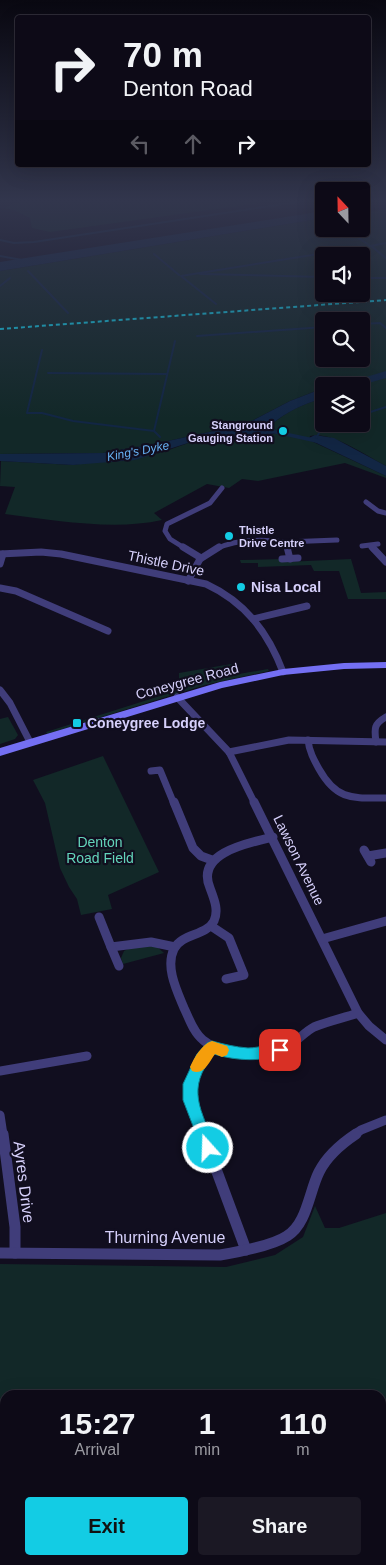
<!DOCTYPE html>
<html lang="en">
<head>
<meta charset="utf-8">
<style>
  :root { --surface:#0d0a17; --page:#1b1824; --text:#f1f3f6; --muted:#9a9aa1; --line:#2d2b36; --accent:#13cce4 }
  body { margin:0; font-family:Helvetica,sans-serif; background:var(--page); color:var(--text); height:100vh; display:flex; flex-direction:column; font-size:19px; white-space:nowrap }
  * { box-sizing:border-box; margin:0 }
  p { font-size:16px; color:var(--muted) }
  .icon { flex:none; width:28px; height:28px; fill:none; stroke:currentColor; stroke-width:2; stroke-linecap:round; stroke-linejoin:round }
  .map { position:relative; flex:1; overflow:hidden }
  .drawer { position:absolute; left:0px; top:1390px; width:386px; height:175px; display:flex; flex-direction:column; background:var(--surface); border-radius:15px 15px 0 0; box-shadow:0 5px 20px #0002,0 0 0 1px var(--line) }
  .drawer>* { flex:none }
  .banner { position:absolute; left:15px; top:15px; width:356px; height:152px; border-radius:5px; box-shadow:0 5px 20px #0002,0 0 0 1px var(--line); background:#0d0a17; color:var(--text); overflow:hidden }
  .needle { width:32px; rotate:338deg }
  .tools { position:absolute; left:315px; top:182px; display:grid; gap:10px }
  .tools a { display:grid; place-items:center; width:55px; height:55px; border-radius:5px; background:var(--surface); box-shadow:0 5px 20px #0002,0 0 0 1px var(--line); font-size:25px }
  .pin { position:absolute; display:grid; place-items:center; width:42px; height:42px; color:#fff; margin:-21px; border-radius:10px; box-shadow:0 2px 8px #0006 }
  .me { position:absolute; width:55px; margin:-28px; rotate:340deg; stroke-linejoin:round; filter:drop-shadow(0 0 4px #0008) }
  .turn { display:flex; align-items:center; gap:18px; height:105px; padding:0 25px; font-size:22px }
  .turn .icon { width:65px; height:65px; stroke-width:2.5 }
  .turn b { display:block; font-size:35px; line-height:42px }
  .lanes { display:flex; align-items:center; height:48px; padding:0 25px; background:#0003; justify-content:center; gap:25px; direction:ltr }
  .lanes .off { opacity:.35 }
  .eta { display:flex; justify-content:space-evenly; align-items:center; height:85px; text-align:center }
  .eta b { font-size:30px; font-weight:700; line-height:35px }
  .action { display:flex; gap:10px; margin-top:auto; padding:10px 25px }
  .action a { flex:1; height:58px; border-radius:5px; background:var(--accent); color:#111; font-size:20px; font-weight:700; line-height:58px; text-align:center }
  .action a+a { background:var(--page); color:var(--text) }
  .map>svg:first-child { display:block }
  .green { fill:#122828; fill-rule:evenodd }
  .water { fill:#122644 }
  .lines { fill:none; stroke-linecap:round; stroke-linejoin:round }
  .stream { stroke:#122644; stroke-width:2 }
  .canal { fill:#122644; fill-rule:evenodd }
  .river { fill:#122644; fill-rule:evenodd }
  .street-far3 { stroke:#403d7a; stroke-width:5 }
  .street-far2 { stroke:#403d7a; stroke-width:7 }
  .street-far1 { stroke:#403d7a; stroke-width:9 }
  .street { stroke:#403d7a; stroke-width:11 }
  .secondary { fill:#746ff3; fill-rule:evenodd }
  .rail { stroke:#13cce4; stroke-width:2; stroke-dasharray:4 3; stroke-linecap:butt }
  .route { fill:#13cce4; stroke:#0c8594 }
  .slow { fill:#f59e0b }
  .poi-dot { fill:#13cce4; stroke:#110e1f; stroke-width:2 }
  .labels { text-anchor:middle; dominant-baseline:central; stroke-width:4.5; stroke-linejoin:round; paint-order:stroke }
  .far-poi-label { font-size:11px; font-weight:bold; fill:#d6d0fb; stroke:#110e1f; text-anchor:end }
  .far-water-label { font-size:12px; font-style:italic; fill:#67b0f2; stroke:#110e1f }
  .street-label { font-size:14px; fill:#d6d0fb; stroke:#110e1f }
  .poi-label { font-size:14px; font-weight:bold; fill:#d6d0fb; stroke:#110e1f; text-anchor:start }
  .park-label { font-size:14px; fill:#63d4ba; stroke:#110e1f }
  .near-street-label { font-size:16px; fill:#d6d0fb; stroke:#110e1f }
</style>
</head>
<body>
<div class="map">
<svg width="386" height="1565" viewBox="0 0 386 1565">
  <rect width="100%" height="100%" fill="#110e1f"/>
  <g class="green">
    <path d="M22,200H281L50,232L32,228L30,218L14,210L4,208Z"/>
    <path d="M386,209V466C366,456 332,431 310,436L309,440L386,476V478L345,463L258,481L242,479L229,488L207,484L154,513L162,520C113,531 54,520 5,514L15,487L0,486L1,461L73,465L166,451L191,442L240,437L249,439L278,433L271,425C287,411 303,404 324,398V424H361V386H324V395L316,391L290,401L246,424L154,444L103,453L0,454V271L324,218V229H361V213ZM324,256H361V294H324ZM324,321H361V359H324Z"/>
    <path d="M285,559V562L351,559L361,593L386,592V599H348L339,571H314L311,565L258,567V563H241L240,560Z"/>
    <path d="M231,664L236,667L239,674L268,669L269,671L205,685L47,734L46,732L179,690V673Z"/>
    <path d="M8,717L18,735L15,739L0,744V719Z"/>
    <path d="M103,756L159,872L108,895L112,909L81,915L77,899L69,887L60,868L45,803L33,780Z"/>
    <path d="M134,946H156L164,953L123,964L121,958L124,951Z"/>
    <path d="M315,1206L325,1228H339L386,1213V1557L381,1559V1395H5V1560H379L369,1565H0V1264L226,1267L275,1255L303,1237Z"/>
  </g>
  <g class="water">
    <path d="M324,211V218L0,271V262Z"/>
    <path d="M316,391L324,395V398C304,404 287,411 271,425L278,433L252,436L249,439L240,437L191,442L135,460L73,465L0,461V454L103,453L154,444L246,424L290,401Z"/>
    <path d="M315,435L334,438L386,466V476L310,440L309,438Z"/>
  </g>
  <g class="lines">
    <g class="stream">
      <path d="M346,229L370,246L386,243"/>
      <path d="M0,240L14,243L34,242L310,200"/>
      <path d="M371,246L386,258"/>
      <path d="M154,254L179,275"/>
      <path d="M0,256L22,260"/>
      <path d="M28,271L68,313"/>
      <path d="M200,274L324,277"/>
      <path d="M361,278H386"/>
      <path d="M0,286L10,278"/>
      <path d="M216,304L181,276L362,247"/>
      <path d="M361,324L380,323L386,328"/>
      <path d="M197,336L324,327"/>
      <path d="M42,350L27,413H42L73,421L154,431L160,437"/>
      <path d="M48,373L167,374"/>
      <path d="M361,415L386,407"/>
      <path d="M154,431L175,341"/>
      <path d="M316,438L324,425L328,424"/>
    </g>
    <path class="canal" d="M265,428L322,440L325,442L322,444L263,431V429Z"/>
    <path class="river" d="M386,371V378L358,386H341L343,384Z"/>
    <g class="street-far3">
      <path d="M366,502L378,511L386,513"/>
      <path d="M362,546L378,544"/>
      <path d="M371,546L373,549"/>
      <path d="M186,549L170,539L165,531L167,524L210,503L222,488"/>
      <path d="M216,549C237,539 262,539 285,542"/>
      <path d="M287,549L285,542L337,540"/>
    </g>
    <g class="street-far2">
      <path d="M183,547L201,558"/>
      <path d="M287,547L290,559"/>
      <path d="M372,547L386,562"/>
      <path d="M0,554L41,552L61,554L206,584C245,602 268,632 283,672"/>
      <path d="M282,559L298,558"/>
      <path d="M0,564L3,554"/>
      <path d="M188,581L200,559L219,547"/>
      <path d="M0,588L16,591L108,631"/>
      <path d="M253,619L307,606"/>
      <path d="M0,690L10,703L30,742"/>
      <path d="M177,697L229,752L255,804"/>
      <path d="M308,740C309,751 314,760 319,769C337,801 353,798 386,798"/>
      <path d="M376,742C374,728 374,724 386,717"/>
      <path d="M229,752L289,740L386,742"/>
      <path d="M151,771L160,770L174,804"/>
    </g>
    <g class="street-far1">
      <path d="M174,802L193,848L201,856L212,860"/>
      <path d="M254,802L358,1013L369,1026L386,1040"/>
      <path d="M273,837C248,843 195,853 210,888C214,899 219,910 214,921C206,936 182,933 174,949C165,967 177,991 184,1008C189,1018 193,1032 203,1040C224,1058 262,1058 287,1047C297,1042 304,1032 314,1027C328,1021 344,1018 358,1013"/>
      <path d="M364,850L371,862"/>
      <path d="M368,856L386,853"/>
      <path d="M99,917L111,947L151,942L175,947"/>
      <path d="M211,926L229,938L244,975L226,979"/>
      <path d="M322,939L386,921"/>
      <path d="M111,947L119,966"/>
      <path d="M0,1071L87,1056"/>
      <path d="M0,1115L3,1135"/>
      <path d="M203,1135C188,1094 182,1083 212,1047"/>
      <path d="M354,1135L361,1130L386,1120"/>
    </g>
    <g class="street">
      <path d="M3,1134L15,1227V1253"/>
      <path d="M203,1134L246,1250"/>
      <path d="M0,1253L220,1255C238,1252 272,1246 287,1236C307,1224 309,1192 319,1172C327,1156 341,1144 356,1134"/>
    </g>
    <path class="secondary" d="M386,662V668L344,669L283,675L222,688L0,756V748L220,682L283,669L344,663Z"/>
    <path class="rail" d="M0,329L386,300"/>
  </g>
  <linearGradient id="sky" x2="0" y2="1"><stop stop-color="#090811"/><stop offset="0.48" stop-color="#32364d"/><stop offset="1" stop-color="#32364d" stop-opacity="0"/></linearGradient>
  <rect width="386" height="419" fill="url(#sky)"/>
  <path class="route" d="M212,1041C223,1044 235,1047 248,1048C260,1048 273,1042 285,1046L287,1050L285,1054C263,1062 236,1061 214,1054C185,1090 201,1109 216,1148L213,1152L208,1155L203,1152L183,1100V1084L197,1054L207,1043Z"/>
  <path class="slow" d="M212,1041L227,1046L229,1050L227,1055L222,1057L215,1054C209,1062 204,1076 192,1071L190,1067C194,1058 202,1044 212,1041Z"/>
  <g class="poi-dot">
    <circle cx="283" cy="431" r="5"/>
    <circle cx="229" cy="536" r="5"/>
    <circle cx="241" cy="587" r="5"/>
    <rect x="72" y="718" width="10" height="10" rx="2.5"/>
  </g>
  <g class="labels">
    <g class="far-poi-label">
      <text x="273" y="425">Stanground<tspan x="273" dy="13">Gauging Station</tspan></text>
      <text x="239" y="530" text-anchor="start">Thistle<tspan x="239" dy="13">Drive Centre</tspan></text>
    </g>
    <g class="far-water-label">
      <text transform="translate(138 451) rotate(-11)">King's Dyke</text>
    </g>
    <g class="street-label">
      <text transform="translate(166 563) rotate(12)">Thistle Drive</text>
      <text transform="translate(187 681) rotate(-15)">Coneygree Road</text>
      <text transform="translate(299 860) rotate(64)">Lawson Avenue</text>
    </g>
    <g class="poi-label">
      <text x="251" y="587">Nisa Local</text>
      <text x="87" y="723">Coneygree Lodge</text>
    </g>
    <g class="park-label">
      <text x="100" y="842">Denton<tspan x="100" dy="16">Road Field</tspan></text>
    </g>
    <g class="near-street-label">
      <text transform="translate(24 1182) rotate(83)">Ayres Drive</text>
      <text x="165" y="1237">Thurning Avenue</text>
    </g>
  </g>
</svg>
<div class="tools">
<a><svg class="needle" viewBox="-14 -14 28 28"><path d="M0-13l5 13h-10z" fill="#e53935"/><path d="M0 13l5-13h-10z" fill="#9a9aa1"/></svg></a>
<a><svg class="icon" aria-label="sound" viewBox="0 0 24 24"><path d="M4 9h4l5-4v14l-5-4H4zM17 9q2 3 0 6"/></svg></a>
<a><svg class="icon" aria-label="search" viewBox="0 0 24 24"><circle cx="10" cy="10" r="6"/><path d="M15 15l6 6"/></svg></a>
<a><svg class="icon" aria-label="layers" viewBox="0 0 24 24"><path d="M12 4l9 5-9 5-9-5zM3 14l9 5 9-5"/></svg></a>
</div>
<div class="pin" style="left:280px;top:1050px;background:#d93025"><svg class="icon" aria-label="arrive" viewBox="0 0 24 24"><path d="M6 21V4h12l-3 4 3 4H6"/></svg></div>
<svg class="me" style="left:208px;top:1148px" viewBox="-20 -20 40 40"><circle r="17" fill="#13cce4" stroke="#fff" stroke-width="3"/><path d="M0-11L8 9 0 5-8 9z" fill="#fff"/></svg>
<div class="banner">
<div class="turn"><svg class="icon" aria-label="right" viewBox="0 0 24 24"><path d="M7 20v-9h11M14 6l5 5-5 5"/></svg><div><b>70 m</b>Denton Road</div></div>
<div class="lanes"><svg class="icon off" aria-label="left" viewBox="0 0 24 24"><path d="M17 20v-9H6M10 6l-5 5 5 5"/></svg><svg class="icon off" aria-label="ahead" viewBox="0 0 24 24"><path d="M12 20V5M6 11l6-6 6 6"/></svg><svg class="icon" aria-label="right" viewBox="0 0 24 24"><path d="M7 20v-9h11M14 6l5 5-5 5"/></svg></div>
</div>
<section class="drawer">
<div class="eta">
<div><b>15:27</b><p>Arrival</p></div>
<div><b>1</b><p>min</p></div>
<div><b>110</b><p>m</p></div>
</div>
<div class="action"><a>Exit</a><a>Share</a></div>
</section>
</div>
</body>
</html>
